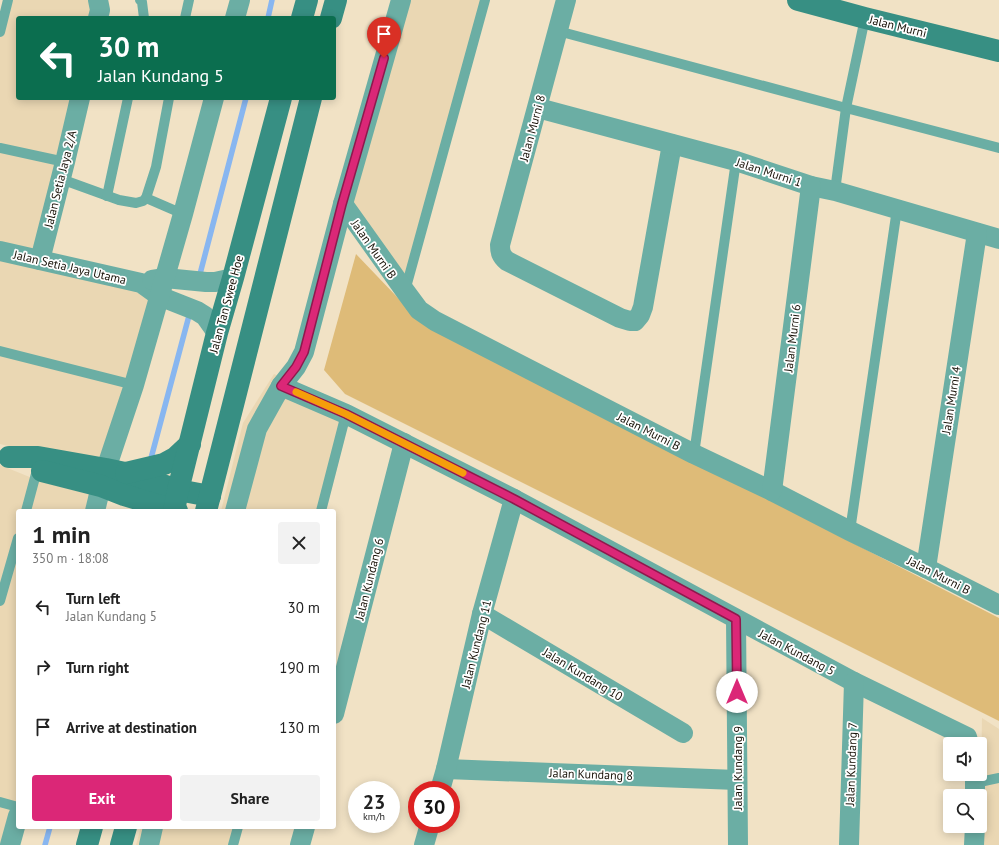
<!DOCTYPE html>
<html lang="en">
<head>
<meta charset="utf-8">
<style>
  :root { --surface:#fff; --page:#f2f2f2; --text:#222; --muted:#767676; --accent:#db2777 }
  body { margin:0; font-family:"PT Sans",sans-serif; background:var(--page); color:var(--text); height:100vh; display:flex; flex-direction:column; font-size:15px; white-space:nowrap }
  * { box-sizing:border-box; margin:0 }
  p { font-size:13px; color:var(--muted) }
  .icon { flex:none; width:22px; height:22px; fill:none; stroke:currentColor; stroke-width:2; stroke-linecap:round; stroke-linejoin:round }
  .map { position:relative; flex:1; overflow:hidden }
  .drawer { position:absolute; left:16px; top:509px; width:320px; height:320px; display:flex; flex-direction:column; background:var(--surface); border-radius:4px; box-shadow:0 2px 10px #0003 }
  .drawer>* { flex:none }
  .hud { position:absolute; left:16px; top:16px; width:320px; height:84px; border-radius:4px; box-shadow:0 2px 10px #0003; background:#0b6e4f; color:#fff; overflow:hidden }
  .controls { position:absolute; left:943px; top:737px; display:grid; gap:8px }
  .controls a { display:grid; place-items:center; width:44px; height:44px; border-radius:4px; background:var(--surface); box-shadow:0 2px 10px #0003; font-size:20px }
  .speed { position:absolute; left:348px; top:781px; display:flex; gap:8px; font-size:20px; font-weight:700; text-align:center }
  .speed>* { display:grid; place-content:center; width:52px; height:52px; border-radius:50%; background:var(--surface); box-shadow:0 2px 10px #0003; line-height:1 }
  .speed small { font-size:10px; font-weight:400 }
  .speed .limit { border:6px solid #d22; background:#fff; color:#111 }
  .pin { position:absolute; display:grid; place-items:center; width:34px; height:34px; color:#fff; margin:-41px -17px; border-radius:50% 50% 50% 0; rotate:-45deg; box-shadow:0 0 4px #0007 }
  .pin .icon { rotate:45deg }
  .me { position:absolute; width:44px; margin:-22px; rotate:0deg; stroke-linejoin:round; filter:drop-shadow(0 0 3px #0008) }
  .turn { display:flex; align-items:center; gap:14px; height:84px; padding:0 16px; font-size:18px }
  .turn .icon { width:52px; height:52px; stroke-width:2.5 }
  .turn b { display:block; font-size:28px; line-height:34px }
  .round { display:grid; place-items:center; flex:none; width:42px; height:42px; border-radius:4px; background:var(--page) }
  .head { display:flex; align-items:center; justify-content:space-between; height:68px; padding:0 16px }
  h1 { font-size:24px; font-weight:700; line-height:30px }
  .cta { display:flex; gap:8px; margin-top:auto; padding:8px 16px }
  .cta a { flex:1; height:46px; border-radius:4px; background:var(--accent); color:#fff; font-size:16px; font-weight:700; line-height:46px; text-align:center }
  .cta a+a { background:var(--page); color:var(--text) }
  ul { padding:0; list-style:none }
  li { display:flex; align-items:center; gap:12px; height:60px; padding:0 16px }
  li div { flex:1 }
  li b { display:block; font-size:15px }
  li em { font-style:normal }
  .map>svg:first-child { display:block }
  .built { fill:#ead7b3 }
  .green { fill:#debb78 }
  .lines { fill:none; stroke-linecap:round; stroke-linejoin:round }
  .stream { stroke:#88b6f0; stroke-width:5.5 }
  .lane { stroke:#6baea4; stroke-width:10 }
  .street { stroke:#6baea4; stroke-width:20 }
  .secondary { stroke:#378f83; stroke-width:22 }
  .route-casing { stroke:#8e194d; stroke-width:10 }
  .route { stroke:#db2777; stroke-width:7 }
  .slow { stroke:#f59e0b; stroke-width:7 }
  .labels { text-anchor:middle; dominant-baseline:central; stroke-width:3.5; stroke-linejoin:round; paint-order:stroke }
  .street-label { font-size:12px; fill:#181208; stroke:#fff }
</style>
</head>
<body>
<div class="map">
<svg width="999" height="845" viewBox="0 0 999 845">
  <rect width="100%" height="100%" fill="#f1e2c5"/>
  <g class="built">
    <path d="M3,0H105V18H18V98H87L48,255L170,283L116,460L9,446L0,444V15Z"/>
    <path d="M394,0H489L410,289L336,206Z"/>
    <path d="M274,374L352,409L326,511H221L243,423Z"/>
    <path d="M0,465L42,482L104,498L101,511H18V827L17,845H0Z"/>
    <path d="M982,718L999,729V845H980Z"/>
    <path d="M141,827H243L238,845H136Z"/>
  </g>
  <path class="green" d="M356,254L419,320L999,618V721L345,394L324,370Z"/>
  <g class="lines">
    <g class="stream">
      <path d="M268,18L272,0"/>
      <path d="M200,274L246,98"/>
      <path d="M150,462L190,312"/>
      <path d="M45,845L50,827"/>
    </g>
    <g class="lane">
      <path d="M140,0L142,2L144,18"/>
      <path d="M185,18L189,0"/>
      <path d="M558,31L846,108L999,148"/>
      <path d="M0,32L8,0"/>
      <path d="M0,148L65,162"/>
      <path d="M61,179L119,200L136,203L143,201L146,198L156,167L169,98"/>
      <path d="M835,191L846,108L865,18"/>
      <path d="M107,196L128,98"/>
      <path d="M146,198L183,214"/>
      <path d="M405,291L485,0"/>
      <path d="M0,351L134,385"/>
      <path d="M694,454L736,161"/>
      <path d="M26,511L37,470"/>
      <path d="M321,511L346,414"/>
      <path d="M850,531L897,209"/>
      <path d="M0,601L18,538"/>
      <path d="M975,783L999,778"/>
      <path d="M0,802L18,807"/>
      <path d="M233,845L238,827"/>
    </g>
    <g class="street">
      <path d="M566,0L500,245C500,252 501,256 507,261L620,318L630,321H635L640,315L643,307L672,144"/>
      <path d="M98,18L100,10L98,0"/>
      <path d="M235,18L240,0"/>
      <path d="M538,108L736,161L811,186L835,191L999,239"/>
      <path d="M343,204L405,291L419,310L435,321L694,454L772,491L850,531L926,568L999,605"/>
      <path d="M0,251L141,283L159,296L197,311L205,316L217,333"/>
      <path d="M40,260L65,162L80,98"/>
      <path d="M152,280L165,278L206,282H215L233,278"/>
      <path d="M281,386L346,414L514,499L854,682L967,737L969,744"/>
      <path d="M106,469L134,385L183,214L214,98"/>
      <path d="M772,491L811,186"/>
      <path d="M95,511L101,486"/>
      <path d="M235,511L257,429L281,386L296,367L304,352L343,204L401,0"/>
      <path d="M926,568L977,233"/>
      <path d="M482,614L683,733"/>
      <path d="M736,619L738,845"/>
      <path d="M334,714L404,443"/>
      <path d="M446,769L737,780"/>
      <path d="M975,774V796"/>
      <path d="M440,790L446,769L482,614L514,499"/>
      <path d="M10,845L18,816"/>
      <path d="M149,845L153,827"/>
      <path d="M300,845L305,827"/>
      <path d="M424,845L430,824"/>
      <path d="M849,845L854,682"/>
      <path d="M974,845L975,826"/>
    </g>
    <g class="secondary">
      <path d="M798,0L865,18L999,51"/>
      <path d="M302,18L307,0"/>
      <path d="M331,18L336,0"/>
      <path d="M9,457H38L106,469L125,473L178,490L210,496"/>
      <path d="M42,471L101,486L124,495L177,511"/>
      <path d="M126,473L164,464L175,458L190,444"/>
      <path d="M174,511L178,490L217,333L233,278L281,98"/>
      <path d="M206,511L311,98"/>
      <path d="M87,845L92,827"/>
      <path d="M121,845L126,827"/>
    </g>
  </g>
  <g class="lines">
    <defs>
      <path id="route" d="M384,58L342,204L304,352L296,367L281,386L346,414L514,499L736,619L737,692"/>
    </defs>
    <use href="#route" class="route-casing"/>
    <use href="#route" class="route"/>
    <path class="slow" d="M296,392L346,414L463,473"/>
  </g>
  <g class="labels">
    <g class="street-label">
      <text transform="translate(898 26) rotate(14)">Jalan Murni</text>
      <text transform="translate(532 128) rotate(-75)">Jalan Murni 8</text>
      <text transform="translate(769 172) rotate(18)">Jalan Murni 1</text>
      <text transform="translate(60 179) rotate(-76)">Jalan Setia Jaya 2/A</text>
      <text transform="translate(374 249) rotate(55)">Jalan Murni B</text>
      <text transform="translate(70 267) rotate(13)">Jalan Setia Jaya Utama</text>
      <text transform="translate(226 304) rotate(-75)">Jalan Tan Swee Hoe</text>
      <text transform="translate(792 338) rotate(-83)">Jalan Murni 6</text>
      <text transform="translate(951 400) rotate(-81)">Jalan Murni 4</text>
      <text transform="translate(649 431) rotate(27)">Jalan Murni B</text>
      <text transform="translate(939 575) rotate(27)">Jalan Murni B</text>
      <text transform="translate(369 579) rotate(-76)">Jalan Kundang 6</text>
      <text transform="translate(476 644) rotate(-76)">Jalan Kundang 11</text>
      <text transform="translate(797 652) rotate(28)">Jalan Kundang 5</text>
      <text transform="translate(583 674) rotate(31)">Jalan Kundang 10</text>
      <text transform="translate(851 764) rotate(-88)">Jalan Kundang 7</text>
      <text transform="translate(737 768) rotate(-90)">Jalan Kundang 9</text>
      <text transform="translate(591 774) rotate(2)">Jalan Kundang 8</text>
    </g>
  </g>
</svg>
<div class="controls">
<a><svg class="icon" aria-label="sound" viewBox="0 0 24 24"><path d="M4 9h4l5-4v14l-5-4H4zM17 9q2 3 0 6"/></svg></a>
<a><svg class="icon" aria-label="search" viewBox="0 0 24 24"><circle cx="10" cy="10" r="6"/><path d="M15 15l6 6"/></svg></a>
</div>
<div class="speed"><div>23<small>km/h</small></div><div class="limit">30</div></div>
<div class="pin" style="left:384px;top:58px;background:#d93025"><svg class="icon" aria-label="arrive" viewBox="0 0 24 24"><path d="M6 21V4h12l-3 4 3 4H6"/></svg></div>
<svg class="me" style="left:737px;top:692px" viewBox="-20 -20 40 40"><circle r="19" fill="#fff"/><path d="M0-13L10 11 0 6-10 11z" fill="#db2777"/></svg>
<div class="hud">
<div class="turn"><svg class="icon" aria-label="left" viewBox="0 0 24 24"><path d="M17 20v-9H6M10 6l-5 5 5 5"/></svg><div><b>30 m</b>Jalan Kundang 5</div></div>
</div>
<section class="drawer">
<div class="head"><div><h1>1 min</h1><p>350 m · 18:08</p></div><a class="round"><svg class="icon" aria-label="close" viewBox="0 0 24 24"><path d="M6 6l12 12M18 6L6 18"/></svg></a></div>
<ul>
<li><svg class="icon" aria-label="left" viewBox="0 0 24 24"><path d="M17 20v-9H6M10 6l-5 5 5 5"/></svg><div><b>Turn left</b><p>Jalan Kundang 5</p></div><em>30 m</em></li>
<li><svg class="icon" aria-label="right" viewBox="0 0 24 24"><path d="M7 20v-9h11M14 6l5 5-5 5"/></svg><div><b>Turn right</b></div><em>190 m</em></li>
<li><svg class="icon" aria-label="arrive" viewBox="0 0 24 24"><path d="M6 21V4h12l-3 4 3 4H6"/></svg><div><b>Arrive at destination</b></div><em>130 m</em></li>
</ul>
<div class="cta"><a>Exit</a><a>Share</a></div>
</section>
</div>
</body>
</html>
